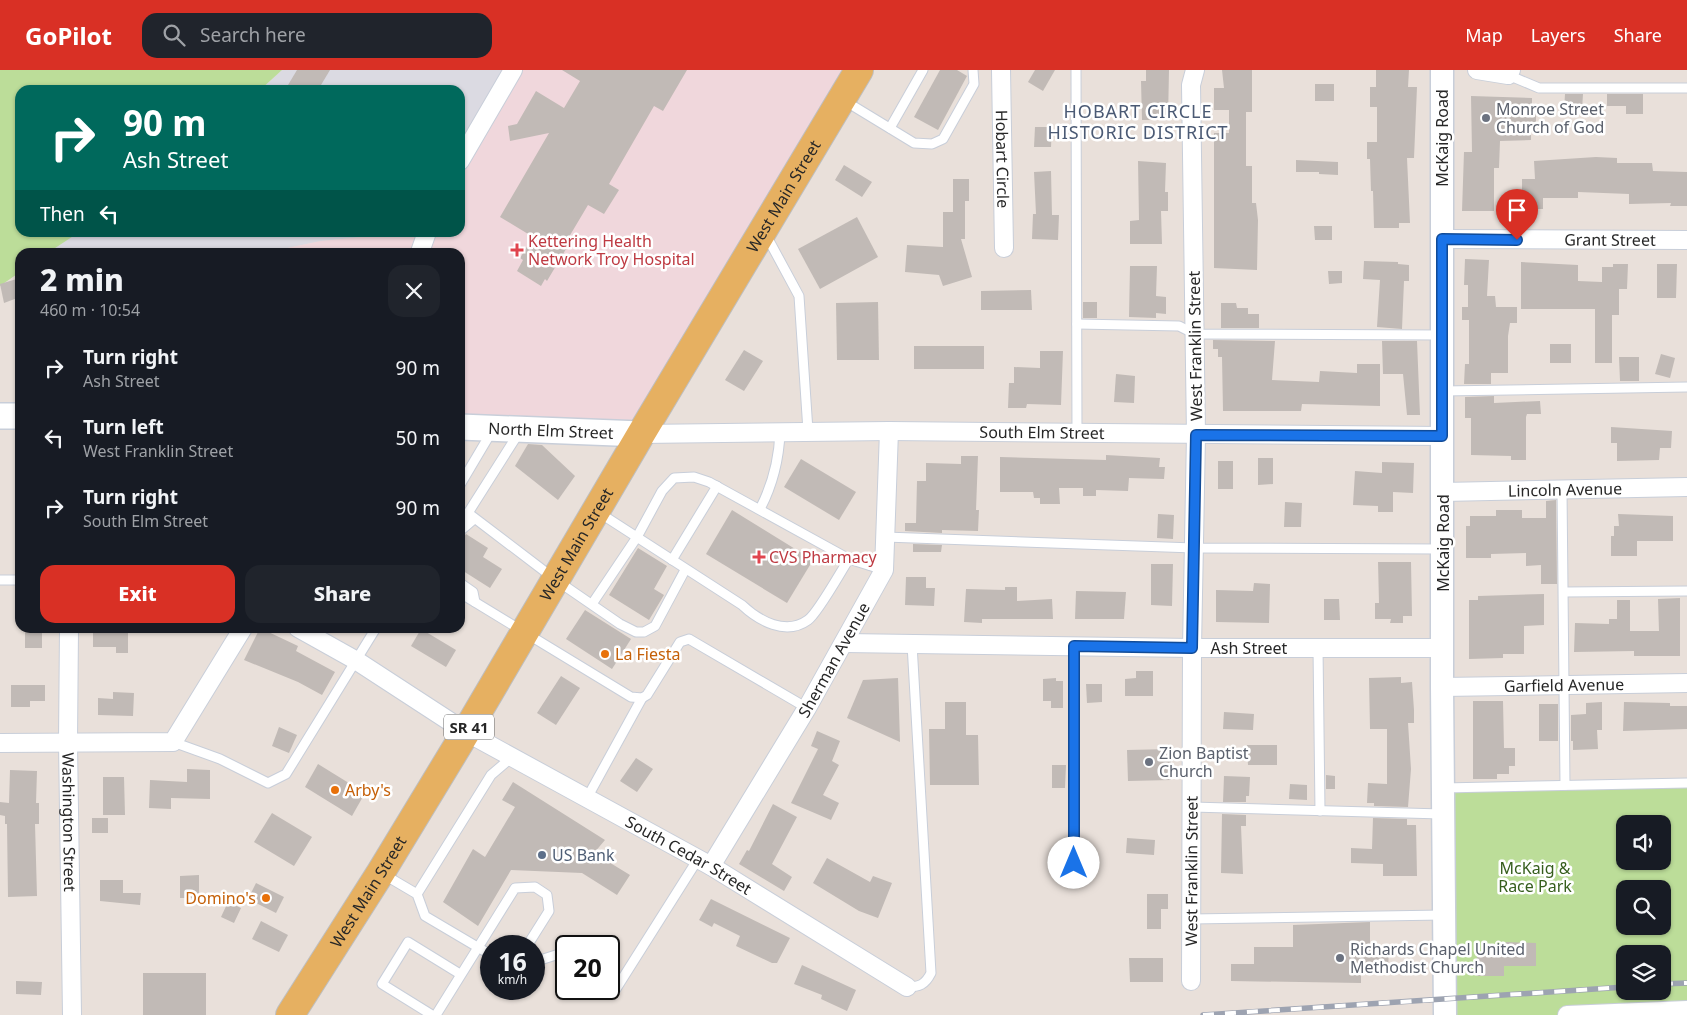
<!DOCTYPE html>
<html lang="en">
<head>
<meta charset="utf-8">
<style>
  :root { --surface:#171b24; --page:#20242c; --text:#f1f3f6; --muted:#9ea1a6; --accent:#d93025 }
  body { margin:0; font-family:"Noto Sans",sans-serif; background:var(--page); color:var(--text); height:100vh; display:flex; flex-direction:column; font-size:19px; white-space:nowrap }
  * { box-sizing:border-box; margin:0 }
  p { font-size:16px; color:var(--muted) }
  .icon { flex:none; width:28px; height:28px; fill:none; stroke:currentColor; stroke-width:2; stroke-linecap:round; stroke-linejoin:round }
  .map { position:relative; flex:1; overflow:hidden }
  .side { position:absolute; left:15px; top:178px; width:450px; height:385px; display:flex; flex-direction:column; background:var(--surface); border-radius:15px; box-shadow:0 1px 4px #0004 }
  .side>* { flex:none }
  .banner { position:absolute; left:15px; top:15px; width:450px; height:152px; border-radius:15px; box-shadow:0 1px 4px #0004; background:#00695c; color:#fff; overflow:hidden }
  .fabs { position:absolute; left:1616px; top:745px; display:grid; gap:10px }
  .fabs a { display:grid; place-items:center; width:55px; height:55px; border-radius:10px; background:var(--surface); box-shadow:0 1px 4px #0004; font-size:25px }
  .speed { position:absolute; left:480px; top:865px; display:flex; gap:10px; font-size:25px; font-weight:700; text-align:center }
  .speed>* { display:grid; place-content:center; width:65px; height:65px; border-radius:50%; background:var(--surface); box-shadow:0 1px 4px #0004; line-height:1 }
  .speed small { font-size:12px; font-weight:400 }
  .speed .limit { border:2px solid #111; border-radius:8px; background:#fff; color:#111 }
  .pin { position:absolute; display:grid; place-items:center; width:42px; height:42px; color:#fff; margin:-51px -21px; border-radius:50% 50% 50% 0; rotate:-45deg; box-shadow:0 0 5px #0007 }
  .pin .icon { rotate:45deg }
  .me { position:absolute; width:55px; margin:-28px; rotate:0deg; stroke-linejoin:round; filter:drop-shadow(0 0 4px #0008) }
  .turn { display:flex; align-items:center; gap:18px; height:105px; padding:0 25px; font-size:22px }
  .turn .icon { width:65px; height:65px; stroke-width:2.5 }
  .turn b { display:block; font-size:35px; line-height:42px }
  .then { display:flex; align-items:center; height:48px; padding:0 25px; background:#0003; gap:10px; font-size:19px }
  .round { display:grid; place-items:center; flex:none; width:52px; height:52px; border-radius:15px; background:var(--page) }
  .summary { display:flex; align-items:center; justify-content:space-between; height:85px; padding:0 25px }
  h1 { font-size:30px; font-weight:800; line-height:38px }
  .button { display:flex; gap:10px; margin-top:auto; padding:10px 25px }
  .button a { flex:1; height:58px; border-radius:15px; background:var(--accent); color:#fff; font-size:20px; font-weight:800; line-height:58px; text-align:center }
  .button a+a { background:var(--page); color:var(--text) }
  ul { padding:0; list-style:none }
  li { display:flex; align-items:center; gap:15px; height:70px; padding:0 25px }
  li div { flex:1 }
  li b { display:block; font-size:19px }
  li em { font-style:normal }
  header { display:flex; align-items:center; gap:30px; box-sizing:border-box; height:70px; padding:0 25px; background:var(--accent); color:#fff }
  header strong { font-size:24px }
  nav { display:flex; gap:28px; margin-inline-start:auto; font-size:18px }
  .search { width:350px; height:45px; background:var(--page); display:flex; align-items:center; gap:12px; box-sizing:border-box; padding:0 18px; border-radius:15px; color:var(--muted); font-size:19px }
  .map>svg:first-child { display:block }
  .industrial { fill:#dbdae2 }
  .medical { fill:#f0d7dc }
  .green { fill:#bcdd99; fill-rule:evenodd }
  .building { fill:#c1bab6 }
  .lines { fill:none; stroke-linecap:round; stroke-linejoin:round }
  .service-casing { stroke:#c8ced9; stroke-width:11 }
  .minor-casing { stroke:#c8ced9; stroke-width:20 }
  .tertiary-casing { stroke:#c8ced9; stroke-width:25 }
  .secondary-casing { stroke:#c8ced9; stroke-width:28 }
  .primary-casing { stroke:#bebebe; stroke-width:30 }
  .service { stroke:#fff; stroke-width:9 }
  .minor { stroke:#fff; stroke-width:18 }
  .tertiary { stroke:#fff; stroke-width:22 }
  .secondary { stroke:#fff; stroke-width:25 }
  .primary { stroke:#e6b061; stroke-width:28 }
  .rail-casing { stroke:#9da3b1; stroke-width:5.5 }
  .rail { stroke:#fff; stroke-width:4; stroke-dasharray:11; stroke-linecap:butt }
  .route-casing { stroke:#114b97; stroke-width:12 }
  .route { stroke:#1a73e8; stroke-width:9 }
  .worship-dot { fill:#6b7280; stroke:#fff; stroke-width:2 }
  .health-dot { fill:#e0444e; stroke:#fff; stroke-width:2 }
  .food-dot { fill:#e8710a; stroke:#fff; stroke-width:2 }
  .service-dot { fill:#5c6f8a; stroke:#fff; stroke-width:2 }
  .labels { text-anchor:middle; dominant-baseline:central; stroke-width:5; stroke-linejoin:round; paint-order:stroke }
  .shield { fill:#fff; stroke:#686868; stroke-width:1 }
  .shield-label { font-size:15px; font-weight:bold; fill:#272727 }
  .worship-label { font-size:16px; fill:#5b616d; stroke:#fff; text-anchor:start }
  .street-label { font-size:16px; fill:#272727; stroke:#fff }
  .health-label { font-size:16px; fill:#be3a42; stroke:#fff; text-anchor:start }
  .food-label { font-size:16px; fill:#c56008; stroke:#fff; text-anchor:start }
  .service-label { font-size:16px; fill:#4e5e75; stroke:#fff; text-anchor:start }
  .park-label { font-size:16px; fill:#365e1d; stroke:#fff }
  .neighbourhood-label { font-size:18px; letter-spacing:1px; fill:#4b5a74; stroke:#fff }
</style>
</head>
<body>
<header>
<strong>GoPilot</strong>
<div class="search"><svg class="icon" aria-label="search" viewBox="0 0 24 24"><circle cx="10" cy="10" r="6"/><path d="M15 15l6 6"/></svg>Search here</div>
<nav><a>Map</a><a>Layers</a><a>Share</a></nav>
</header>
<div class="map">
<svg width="1687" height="945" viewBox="0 0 1687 945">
  <rect width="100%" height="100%" fill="#e9e0da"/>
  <g class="industrial">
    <path d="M282,0H513L460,91V20H260Z"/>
    <path d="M78,162L405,163L321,171L268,182H56L55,178Z"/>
  </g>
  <path class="medical" d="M513,0H859L641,364L460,357V182H268L321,171L405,163L460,162V91Z"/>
  <g class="green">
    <path d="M0,0H282L260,20H20V162L78,163L49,182H20V202L0,216Z"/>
    <path d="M1687,713V941L1590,945H1446L1443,718ZM1625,754H1662V791H1625ZM1625,819H1662V856H1625ZM1625,884H1662V921H1625Z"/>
  </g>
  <g class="building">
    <path d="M297,0H330L318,20H285Z"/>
    <path d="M562,0H687L663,41L654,36L609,114L619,120L604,144L588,135L566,172L569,174L547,211L545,209L541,216L517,201L523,190L520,188L533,167L500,147L549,63L510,71L508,56L517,54L536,21L564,38L580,11Z"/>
    <path d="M940,0H957L967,6L938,60L914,47Z"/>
    <path d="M1035,0H1055L1043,21L1028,12Z"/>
    <path d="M1146,0H1169L1168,50H1142L1141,11H1146Z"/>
    <path d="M1222,0H1252V42H1246V96H1252V133H1256L1258,150L1257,200L1214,198V63H1229V40H1214V18H1224Z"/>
    <path d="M1376,0H1409L1408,17H1417L1414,88H1407L1410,153H1399V158H1374L1373,121H1371L1370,89H1367V72H1377V37H1370V17H1376Z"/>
    <rect x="1315" y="14" width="19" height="17"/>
    <path d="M1565,24H1583L1582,41H1564Z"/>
    <path d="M1607,24H1643V44H1626V36H1607Z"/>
    <path d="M1471,26L1532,28V41L1536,40V54H1531V70L1500,71L1499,98H1494V141H1462L1464,82H1472Z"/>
    <path d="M1035,57H1052L1051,77H1034Z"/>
    <path d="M1596,87L1617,88V93H1652L1653,101L1687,102V136H1670L1671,133L1629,134V124L1578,122V128H1543V139H1522V109H1535L1534,91Z"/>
    <path d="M1296,90L1338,92V105L1319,104V102H1296Z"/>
    <path d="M1138,91L1166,93L1165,122H1168V141H1161L1162,174H1130V151L1139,150Z"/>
    <path d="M844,95L872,112L862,127L835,110Z"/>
    <path d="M1051,101L1052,145H1059L1058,170L1032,169L1033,144H1036L1034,102Z"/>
    <path d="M953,109H969V131H965V169H961L972,207L943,216L939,205L905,202L907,175L943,177V142H953Z"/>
    <path d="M857,147L878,187L820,219L798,179Z"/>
    <path d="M1314,156H1332V170H1315Z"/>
    <path d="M1465,189L1489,190L1487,226H1495L1496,237H1517V253H1510L1508,266V303H1491V314H1464L1465,294H1469V250H1462V237H1468V215H1464Z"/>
    <path d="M1364,191L1398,192V194L1409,195V211H1404L1402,259L1377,257L1380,210L1363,209Z"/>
    <path d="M1521,192L1578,195V211L1602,212V197H1613V194H1628L1627,219H1619V245H1612V293H1595V239H1521Z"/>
    <path d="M1657,194H1677L1676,228H1657Z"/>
    <path d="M1130,196H1157L1156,226L1166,227V244L1156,243V248L1129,247Z"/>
    <path d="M1328,201H1342V213L1329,214Z"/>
    <path d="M20,208V227L4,233L0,214Z"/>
    <path d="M1031,220L1032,240H981V221Z"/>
    <path d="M878,232L879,290H837L836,233Z"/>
    <rect x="1083" y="232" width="14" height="16"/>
    <path d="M1221,233H1236L1237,238H1248V244H1259V258H1221Z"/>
    <path d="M1213,270L1275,271L1272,310L1319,312L1320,301L1357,303V294H1380V336L1302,334L1301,341H1223L1222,287H1218V279H1213Z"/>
    <path d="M1382,271H1417L1420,345H1407L1403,304H1383Z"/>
    <rect x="1550" y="274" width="21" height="19"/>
    <rect x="914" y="276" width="70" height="23"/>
    <path d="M744,280L763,291L744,321L725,310Z"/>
    <path d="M1040,281H1063L1061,335L1027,334L1026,338H1008L1009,313H1014V297L1040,298Z"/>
    <path d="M1661,284L1675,288L1670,308L1655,304Z"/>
    <path d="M1619,287H1639V311H1620Z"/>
    <path d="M1116,304L1135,306L1134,333L1114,332Z"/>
    <path d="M1494,326V333L1540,331L1541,344H1527L1526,347V390H1511V386L1471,385V348H1465V327Z"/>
    <path d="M1611,357L1672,361L1671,378H1660L1659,390L1617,391V373H1611Z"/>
    <path d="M528,374L542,375L575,406L558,430L515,396Z"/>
    <path d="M1106,385L1160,388L1159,397H1165L1164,409L1129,408L1128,421L1096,420V426H1083V418H1059L1060,434H1040V428H1034L1033,422H1000V387L1106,390Z"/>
    <path d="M961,386H978L976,440H979L978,461L942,460V463L905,461V453H916L917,411H926V393L961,394Z"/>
    <path d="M1258,388H1273V414L1258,415Z"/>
    <path d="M801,389L856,422L839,450L784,417Z"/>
    <rect x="1218" y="391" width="15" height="28"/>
    <path d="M1382,392L1414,393L1413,423L1393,422V442H1378V436L1353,435L1355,401L1382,403Z"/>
    <path d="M1556,430L1557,514H1541V495L1526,496V483L1491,484V488H1466V456H1470V446H1496V440H1522V448H1546V431Z"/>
    <path d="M1285,432L1302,433L1301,457H1284Z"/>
    <path d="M732,440L813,490L787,533L706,484Z"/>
    <path d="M1158,444L1174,445L1173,469L1157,468Z"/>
    <path d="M1618,444L1673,446V471H1637V486H1611V466H1614V456H1619Z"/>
    <path d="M466,464L488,478L483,487L502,499L490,518L460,499V473Z"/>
    <path d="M913,474L942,475L941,482H913Z"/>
    <path d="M638,478L667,496L654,519L664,525L649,550L609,525Z"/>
    <path d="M1378,492H1411L1412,546H1403V553H1390L1391,549H1375V533H1379Z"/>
    <path d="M1151,494H1173L1172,536L1151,535Z"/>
    <path d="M906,507H926V518H935L934,536L905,535Z"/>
    <path d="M1254,513L1270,514L1269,553L1216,552V520L1253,521Z"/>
    <path d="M1005,517H1017V531L1052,529L1053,549H982V553L964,552L966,519L1005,520Z"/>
    <path d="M1076,521L1126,522L1124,549H1075Z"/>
    <path d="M1544,524V555L1524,556V584H1503V588L1469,589V530H1478V526Z"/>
    <path d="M1680,528V586H1634V581L1574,582L1575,553L1609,554V549H1617V530H1630V561H1659L1658,529Z"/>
    <path d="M1324,529H1339L1340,550H1324Z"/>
    <path d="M585,540L631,569L612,599L566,569Z"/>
    <path d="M260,558L298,576L296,581L335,602L322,625L298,612L244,590Z"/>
    <path d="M42,559V578H25V560Z"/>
    <path d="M128,559V583H116V577H93V560Z"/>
    <path d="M421,559L456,580L446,597L411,576Z"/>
    <path d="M1136,601H1153V626H1125V609L1136,608Z"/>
    <path d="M561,606L580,618L556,655L537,643Z"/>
    <path d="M1401,607V613L1412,612L1414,640V653H1408L1411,699L1408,737L1374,736V733H1367L1368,713L1387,714V659H1370L1369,608Z"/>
    <path d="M898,608L900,672L847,648L863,610Z"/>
    <path d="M1056,608V611H1063V638H1051V631H1043V609Z"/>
    <path d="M1086,614H1102V632L1087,633Z"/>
    <path d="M11,615H45V631H30V637H11Z"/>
    <path d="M113,622L134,623L133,646L98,645V628L113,629Z"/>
    <path d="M1473,631H1503L1504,678H1515V696H1509V704H1497V709H1473Z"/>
    <path d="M945,632H966V665H978L979,715H930L929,659H945Z"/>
    <path d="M1602,632V660H1597L1598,679L1573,680V671H1571V645L1586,644V633Z"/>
    <path d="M1624,632L1670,633V636H1687V659L1623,661Z"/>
    <rect x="1539" y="634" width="19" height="37"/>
    <path d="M1224,642L1254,644L1253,660L1223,659Z"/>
    <path d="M279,657L297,665L289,683L272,676Z"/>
    <path d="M817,661L840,671L832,691L839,695L823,725L839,733L831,750L791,733L818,679L811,676Z"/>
    <path d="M1247,675H1277V695H1248Z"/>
    <path d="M1171,679V710L1128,711L1127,680Z"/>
    <path d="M636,688L653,699L637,722L620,711Z"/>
    <path d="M318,694L365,723L352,746L305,717Z"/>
    <path d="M1052,695H1066L1065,718H1052Z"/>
    <path d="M187,699L210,700V729L171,728V739L149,738L150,710L187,712Z"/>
    <path d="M10,700L37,701L36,733H39V754H35L37,826L8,827L7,754H5V746L0,745V732L9,733Z"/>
    <path d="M1326,705L1335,706V719H1326Z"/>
    <path d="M1224,706L1250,707L1249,726H1246V732H1223Z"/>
    <path d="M103,707H124L125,745H103Z"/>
    <path d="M513,712L605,770L594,783L630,805L617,825L582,803L511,800L478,856L443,832L473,779L485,787L515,737L502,730Z"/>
    <path d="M1290,714L1307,715V730L1289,729Z"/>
    <path d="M773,734L797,747L772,794L792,807L784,821L739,794L747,780L749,781Z"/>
    <path d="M272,743L312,767L294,796L254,772Z"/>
    <path d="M1222,744L1246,745V756H1241L1243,804L1221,803Z"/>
    <rect x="92" y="748" width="16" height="15"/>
    <path d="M1373,748L1407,749V755H1416L1417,806H1383V794L1351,793V778L1372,779Z"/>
    <path d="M1127,768L1155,770L1154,785L1126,783Z"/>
    <path d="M827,788L870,812L873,806L892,813L878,848L859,841L813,813Z"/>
    <path d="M199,805V828H180V806Z"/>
    <path d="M100,810H123V823H141L140,835L100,831Z"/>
    <path d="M256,813L284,827L276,843L248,829Z"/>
    <path d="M1147,824H1168V839H1161V859H1147Z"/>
    <path d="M711,829L790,868L777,893H772L736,876L740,866L714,853L712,857L699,850Z"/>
    <path d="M228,832L241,838L234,853L221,847Z"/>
    <path d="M261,851L288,865L279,882L252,869Z"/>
    <path d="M1370,852V875H1389L1388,902H1361V913L1231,911V894H1254V877H1293V855Z"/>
    <path d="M1506,872L1536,873V896H1504V906H1476L1477,884H1505Z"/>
    <path d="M1129,888H1163V912H1130Z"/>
    <path d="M802,895L856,920L847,941L821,929L822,925L794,914Z"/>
    <rect x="143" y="903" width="63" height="42"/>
    <path d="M16,911L42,912L41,925L16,924Z"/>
  </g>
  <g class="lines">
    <defs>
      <g id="service">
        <path d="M1076,0L1077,363"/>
        <path d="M1508,5L1539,18H1687"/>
        <path d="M845,31L914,73L932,74L943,69L974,14L973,0"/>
        <path d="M890,58L923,0"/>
        <path d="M766,165L799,226L808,361"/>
        <path d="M1077,254L1179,256L1195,264L1442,265"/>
        <path d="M1442,321L1687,317"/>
        <path d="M460,415L492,361"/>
        <path d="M1562,420L1565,715"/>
        <path d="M760,439C773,414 779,390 780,362"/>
        <path d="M598,442L742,535C759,551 786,566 808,550C818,543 841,501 849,489"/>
        <path d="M468,443L520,361"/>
        <path d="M460,450L468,443L556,510L620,554L636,562H644L655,556L685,500"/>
        <path d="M460,461L474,449"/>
        <path d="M885,467L1194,478L1442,479"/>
        <path d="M672,490L717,416"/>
        <path d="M0,510H20"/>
        <path d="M460,513L473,522L475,532"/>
        <path d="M1564,522L1687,521"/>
        <path d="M460,523L631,627L642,628L647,625L680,572L689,569L807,638"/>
        <path d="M592,534L637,467L662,421L674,408L694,407L709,412L849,489L884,500"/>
        <path d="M1318,578L1320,741"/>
        <path d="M173,672L220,689L268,713L286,704L376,558"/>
        <path d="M1443,718L1687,713"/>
        <path d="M587,728L642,628"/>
        <path d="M1192,737L1442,744"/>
        <path d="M1074,793V576"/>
        <path d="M383,804L417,824L425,846L491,885"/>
        <path d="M417,824L491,705L512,687"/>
        <path d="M1191,849L1443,845"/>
        <path d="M534,892L559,884L566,889"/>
        <path d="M907,917C919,917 925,915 931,903L912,574"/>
        <path d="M609,919L614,922L698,789"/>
        <path d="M432,945L382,914L408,872L460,904"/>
        <path d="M436,945L515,818L535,817L547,825L549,841L527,876"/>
      </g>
      <g id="minor">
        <path id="s1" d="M1001,0L1004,178"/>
        <path d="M1477,0L1508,5L1511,0"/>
        <path d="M460,91L513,0"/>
        <path id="s2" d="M1442,169L1687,170"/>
        <path d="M420,182L427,162"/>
        <path id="s3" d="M641,364L889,361L1442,366"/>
        <path id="s4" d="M1443,422L1687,417"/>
        <path id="s5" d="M69,558L68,672L72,945"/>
        <path id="s6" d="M298,558L357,591L466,662L711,796L907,917"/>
        <path id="s7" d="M845,573L1192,578H1442"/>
        <path id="s8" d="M1442,617L1687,613"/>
        <path d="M0,673L173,672L243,558"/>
        <path id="s9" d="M711,796L807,638L884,500L889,361"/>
        <path id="s10" d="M1191,911L1192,578L1196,365L1191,15L1195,0"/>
        <path d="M1567,945L1687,940"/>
      </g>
      <path id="tertiary" d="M1442,0V617L1445,945"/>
      <g id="secondary">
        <path d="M0,346H20"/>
        <path id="s11" d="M460,357L641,364"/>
      </g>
      <g id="primary">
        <path id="s12" d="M290,945L381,802L466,662L641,364L859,0"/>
      </g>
    </defs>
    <use href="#service" class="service-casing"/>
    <use href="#minor" class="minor-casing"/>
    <use href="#tertiary" class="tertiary-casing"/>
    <use href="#secondary" class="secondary-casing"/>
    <use href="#primary" class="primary-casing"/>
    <use href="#service" class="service"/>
    <use href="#minor" class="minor"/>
    <use href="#tertiary" class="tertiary"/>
    <use href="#secondary" class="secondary"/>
    <use href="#primary" class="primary"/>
    <defs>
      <g id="rail">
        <path d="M1662,914L1687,913"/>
        <path d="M1203,945L1625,917"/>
      </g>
    </defs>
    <use href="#rail" class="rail-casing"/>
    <use href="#rail" class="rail"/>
  </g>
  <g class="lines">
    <defs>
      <path id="route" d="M1074,793V576L1192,578L1196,365L1442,366V169L1517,170"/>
    </defs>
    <use href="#route" class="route-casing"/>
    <use href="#route" class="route"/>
  </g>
  <g class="worship-dot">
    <circle cx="1486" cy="48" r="5"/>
    <circle cx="1149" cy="692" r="5"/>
    <circle cx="1340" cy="888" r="5"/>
  </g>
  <g class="health-dot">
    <path d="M514.5 172.5h5v5h5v5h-5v5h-5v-5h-5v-5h5z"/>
    <path d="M756.5 479.5h5v5h5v5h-5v5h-5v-5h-5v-5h5z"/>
  </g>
  <g class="food-dot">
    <circle cx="605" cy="584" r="5"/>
    <circle cx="335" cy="720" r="5"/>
    <circle cx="266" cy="828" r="5"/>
  </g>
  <circle class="service-dot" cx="542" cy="785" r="5"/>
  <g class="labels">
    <rect class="shield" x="444" y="644.5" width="50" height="25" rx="4"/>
    <g class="shield-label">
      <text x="469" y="657">SR 41</text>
    </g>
    <g class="worship-label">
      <text x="1496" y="39">Monroe Street<tspan x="1496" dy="18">Church of God</tspan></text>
      <text x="1159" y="683">Zion Baptist<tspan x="1159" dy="18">Church</tspan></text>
      <text x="1350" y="879">Richards Chapel United<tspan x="1350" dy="18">Methodist Church</tspan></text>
    </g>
    <g class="street-label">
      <text transform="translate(1442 68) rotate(-90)">McKaig Road</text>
      <text stroke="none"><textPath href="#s1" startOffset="89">Hobart Circle</textPath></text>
      <text stroke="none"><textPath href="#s12" startOffset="956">West Main Street</textPath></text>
      <text stroke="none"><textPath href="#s2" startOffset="168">Grant Street</textPath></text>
      <text transform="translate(1195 276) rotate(-91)">West Franklin Street</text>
      <text stroke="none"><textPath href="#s11" startOffset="91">North Elm Street</textPath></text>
      <text stroke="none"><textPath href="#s3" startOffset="401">South Elm Street</textPath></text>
      <text stroke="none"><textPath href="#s4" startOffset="122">Lincoln Avenue</textPath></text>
      <text transform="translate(1443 473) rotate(-90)">McKaig Road</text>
      <text stroke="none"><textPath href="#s12" startOffset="551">West Main Street</textPath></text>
      <text stroke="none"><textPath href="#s7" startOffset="404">Ash Street</textPath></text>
      <text stroke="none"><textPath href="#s9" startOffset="240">Sherman Avenue</textPath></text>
      <text stroke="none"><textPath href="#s8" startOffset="122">Garfield Avenue</textPath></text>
      <text stroke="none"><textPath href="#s5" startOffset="194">Washington Street</textPath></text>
      <text stroke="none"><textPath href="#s6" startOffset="452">South Cedar Street</textPath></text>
      <text stroke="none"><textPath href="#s10" startOffset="110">West Franklin Street</textPath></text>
      <text stroke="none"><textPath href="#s12" startOffset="146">West Main Street</textPath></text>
    </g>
    <g class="health-label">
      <text x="528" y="171">Kettering Health<tspan x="528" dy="18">Network Troy Hospital</tspan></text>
      <text x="769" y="487">CVS Pharmacy</text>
    </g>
    <g class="food-label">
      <text x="615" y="584">La Fiesta</text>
      <text x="345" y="720">Arby's</text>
      <text x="256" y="828" text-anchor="end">Domino's</text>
    </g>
    <g class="service-label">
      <text x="552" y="785">US Bank</text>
    </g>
    <g class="park-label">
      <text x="1535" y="798">McKaig &amp;<tspan x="1535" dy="18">Race Park</tspan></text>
    </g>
    <g class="neighbourhood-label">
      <text x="1138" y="41">HOBART CIRCLE<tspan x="1138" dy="21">HISTORIC DISTRICT</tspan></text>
    </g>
  </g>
</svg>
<div class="fabs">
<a><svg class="icon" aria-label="sound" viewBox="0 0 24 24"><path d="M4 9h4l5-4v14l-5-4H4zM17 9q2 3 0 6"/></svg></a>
<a><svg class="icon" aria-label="search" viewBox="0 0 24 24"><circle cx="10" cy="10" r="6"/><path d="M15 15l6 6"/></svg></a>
<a><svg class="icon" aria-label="layers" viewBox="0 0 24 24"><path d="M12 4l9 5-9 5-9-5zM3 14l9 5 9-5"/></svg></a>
</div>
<div class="speed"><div>16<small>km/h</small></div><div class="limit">20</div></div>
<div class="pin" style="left:1517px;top:170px;background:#d93025"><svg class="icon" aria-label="arrive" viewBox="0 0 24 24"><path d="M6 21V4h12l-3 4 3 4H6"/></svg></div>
<svg class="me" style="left:1074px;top:793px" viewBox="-20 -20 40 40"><circle r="19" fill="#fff"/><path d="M0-13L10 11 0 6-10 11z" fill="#1a73e8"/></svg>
<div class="banner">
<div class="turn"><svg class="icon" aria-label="right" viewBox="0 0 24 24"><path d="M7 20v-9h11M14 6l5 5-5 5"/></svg><div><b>90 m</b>Ash Street</div></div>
<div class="then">Then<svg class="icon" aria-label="left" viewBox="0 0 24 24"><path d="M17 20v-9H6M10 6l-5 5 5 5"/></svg></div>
</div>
<section class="side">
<div class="summary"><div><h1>2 min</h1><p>460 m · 10:54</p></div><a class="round"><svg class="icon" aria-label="close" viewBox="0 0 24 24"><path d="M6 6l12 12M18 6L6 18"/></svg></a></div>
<ul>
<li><svg class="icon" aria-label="right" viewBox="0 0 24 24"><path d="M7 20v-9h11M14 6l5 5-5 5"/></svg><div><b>Turn right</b><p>Ash Street</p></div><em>90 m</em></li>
<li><svg class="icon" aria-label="left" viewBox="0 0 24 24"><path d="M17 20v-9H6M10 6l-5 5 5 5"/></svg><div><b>Turn left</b><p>West Franklin Street</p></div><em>50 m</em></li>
<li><svg class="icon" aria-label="right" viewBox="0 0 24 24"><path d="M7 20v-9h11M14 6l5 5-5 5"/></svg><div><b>Turn right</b><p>South Elm Street</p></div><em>90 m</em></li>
</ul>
<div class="button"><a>Exit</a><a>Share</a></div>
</section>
</div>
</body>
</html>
